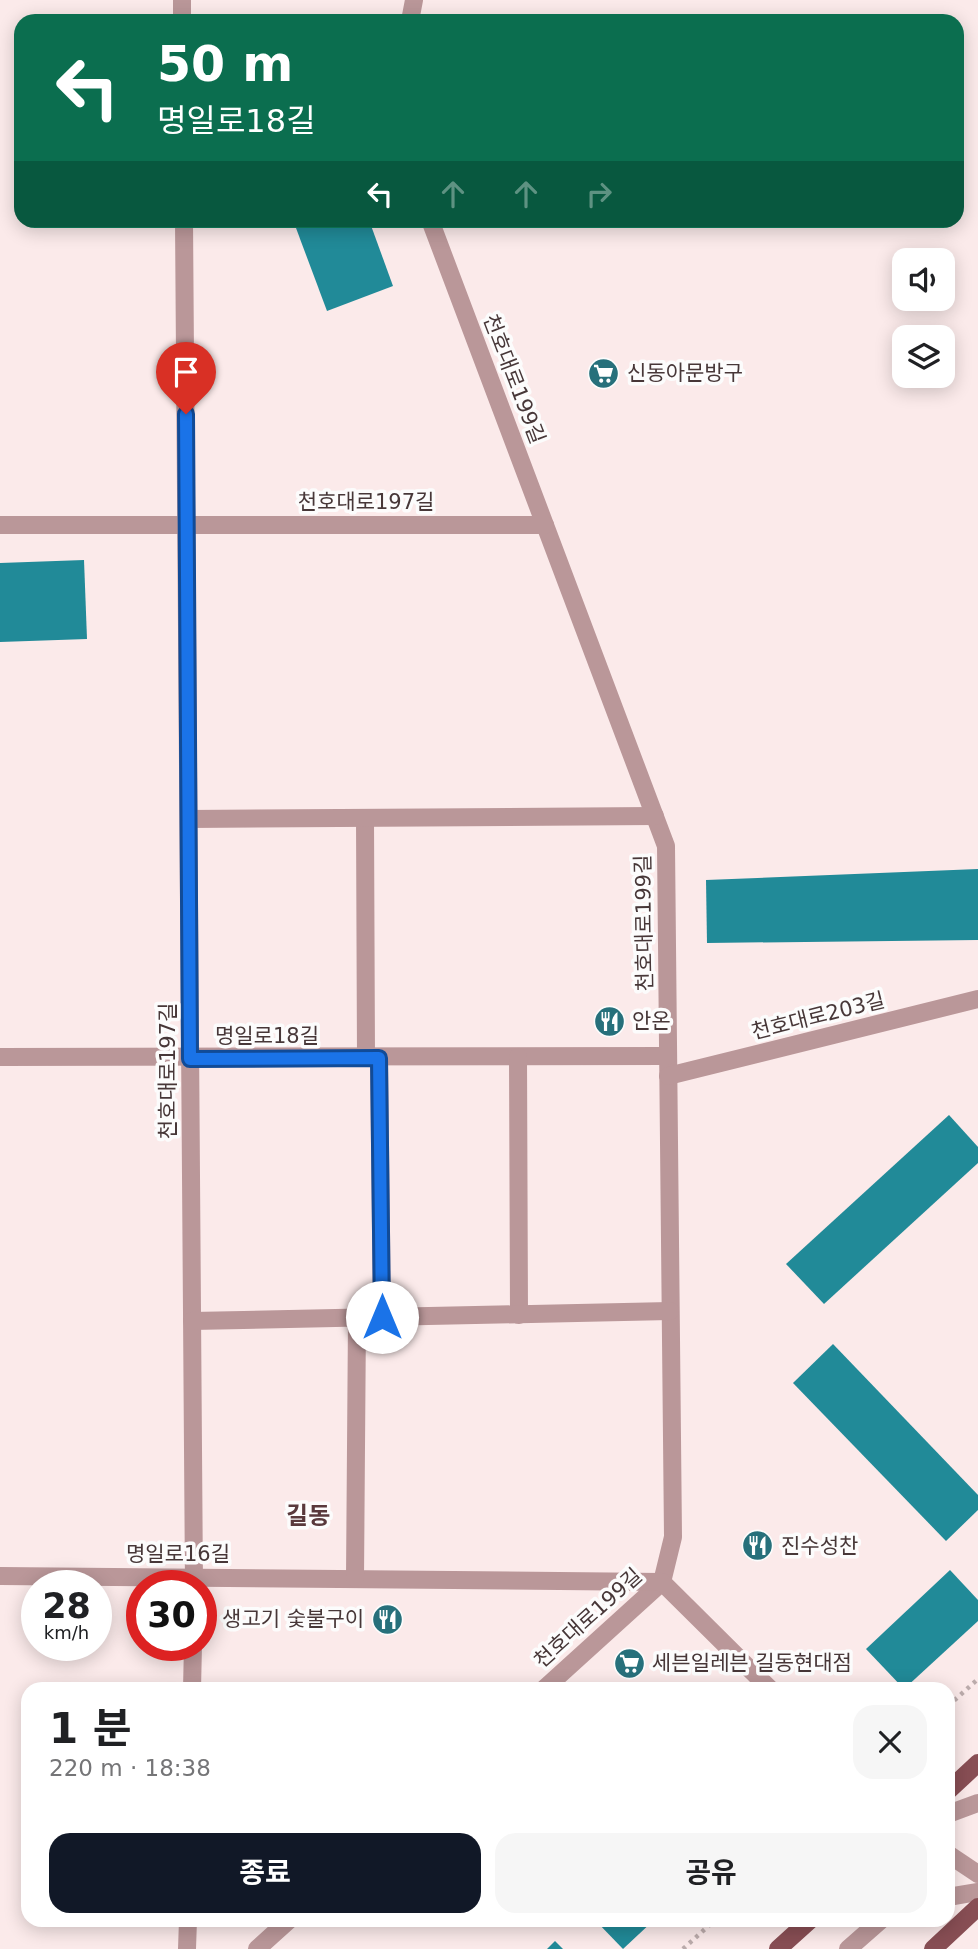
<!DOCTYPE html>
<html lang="ko">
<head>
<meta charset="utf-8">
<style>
  :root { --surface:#fff; --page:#f6f6f6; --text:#202124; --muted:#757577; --accent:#111827 }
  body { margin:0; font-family:"DejaVu Sans","Noto Sans KR",sans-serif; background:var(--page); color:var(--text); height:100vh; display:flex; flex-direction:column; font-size:26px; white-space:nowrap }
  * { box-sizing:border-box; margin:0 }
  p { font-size:23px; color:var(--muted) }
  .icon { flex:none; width:38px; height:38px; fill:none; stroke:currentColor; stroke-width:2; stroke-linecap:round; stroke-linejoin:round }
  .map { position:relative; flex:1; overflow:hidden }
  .details { position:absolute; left:21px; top:1682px; width:934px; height:245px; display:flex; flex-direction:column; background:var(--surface); border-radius:21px; box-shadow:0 4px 18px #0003 }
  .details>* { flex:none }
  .top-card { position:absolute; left:14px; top:14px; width:950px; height:214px; border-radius:21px; box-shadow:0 4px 18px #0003; background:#0b6e4f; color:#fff; overflow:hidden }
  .buttons { position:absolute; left:892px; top:248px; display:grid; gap:14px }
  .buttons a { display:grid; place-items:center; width:63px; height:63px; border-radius:14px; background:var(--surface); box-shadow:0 4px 18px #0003; font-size:35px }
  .speed { position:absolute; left:21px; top:1570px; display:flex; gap:14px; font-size:35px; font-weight:700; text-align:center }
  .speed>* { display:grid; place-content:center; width:91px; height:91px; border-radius:50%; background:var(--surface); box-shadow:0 4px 18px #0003; line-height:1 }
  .speed small { font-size:18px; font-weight:400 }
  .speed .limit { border:10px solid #d22; background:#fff; color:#111 }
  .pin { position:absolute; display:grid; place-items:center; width:60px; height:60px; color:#fff; margin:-72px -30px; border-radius:50% 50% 50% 0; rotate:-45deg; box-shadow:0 0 7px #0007 }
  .pin .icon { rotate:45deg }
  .me { position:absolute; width:77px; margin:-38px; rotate:0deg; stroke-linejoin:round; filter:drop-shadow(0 0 5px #0008) }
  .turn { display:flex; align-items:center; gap:24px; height:147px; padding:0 28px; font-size:32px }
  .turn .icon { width:91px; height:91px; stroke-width:2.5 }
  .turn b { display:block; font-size:49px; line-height:60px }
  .lanes { display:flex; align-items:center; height:66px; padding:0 28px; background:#0003; justify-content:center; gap:35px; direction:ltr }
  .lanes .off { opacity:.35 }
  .round { display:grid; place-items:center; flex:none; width:74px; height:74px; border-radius:21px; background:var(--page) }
  .summary { display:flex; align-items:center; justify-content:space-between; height:119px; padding:0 28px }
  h1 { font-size:42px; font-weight:700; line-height:52px }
  .cta { display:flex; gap:14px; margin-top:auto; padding:14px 28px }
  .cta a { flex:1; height:80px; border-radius:21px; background:var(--accent); color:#fff; font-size:28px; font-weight:700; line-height:80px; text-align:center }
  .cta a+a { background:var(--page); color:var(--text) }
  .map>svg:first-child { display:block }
  .building { fill:#218a98 }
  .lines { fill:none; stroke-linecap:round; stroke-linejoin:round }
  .path { stroke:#bbabab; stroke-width:4.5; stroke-dasharray:3.5 5; stroke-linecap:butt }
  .service { stroke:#ba9799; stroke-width:18 }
  .minor { stroke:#ba9799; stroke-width:18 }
  .primary { stroke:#884e54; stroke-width:18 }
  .route-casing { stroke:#114b97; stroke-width:18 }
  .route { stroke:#1a73e8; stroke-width:12 }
  .labels { text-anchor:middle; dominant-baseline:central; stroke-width:7; stroke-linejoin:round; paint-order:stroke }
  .poi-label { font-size:21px; fill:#473738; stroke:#fcfcfc; text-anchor:start }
  .street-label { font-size:21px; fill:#473738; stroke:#fcfcfc }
  .quarter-label { font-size:24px; font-weight:bold; fill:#59393c; stroke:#fcfcfc }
</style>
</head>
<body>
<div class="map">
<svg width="978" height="1949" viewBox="0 0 978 1949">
  <rect width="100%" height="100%" fill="#fbeaea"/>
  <g class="building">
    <path d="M293,220H369L393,286L327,311Z"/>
    <path d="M84,560L87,639L0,642V563Z"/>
    <path d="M978,869V940L707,943L706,880Z"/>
    <path d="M949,1115L978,1147V1163L824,1304L786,1264Z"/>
    <path d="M833,1344L978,1495V1510L946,1541L793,1383Z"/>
    <path d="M950,1570L978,1600V1621L904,1689L866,1649Z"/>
    <path d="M595,1920H654L623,1949Z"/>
    <path d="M555,1941L563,1949H547Z"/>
  </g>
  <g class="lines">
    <g class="path">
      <path d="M948,1706L978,1679"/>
      <path d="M683,1949L715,1920"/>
    </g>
    <g class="service">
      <path d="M948,1814L978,1803"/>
      <path d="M948,1897L978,1892"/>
      <path d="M848,1949L881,1920"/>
    </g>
    <g class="minor">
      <path d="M182,0V21"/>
      <path d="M410,21L414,0"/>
      <path d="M184,220L194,1586"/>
      <path d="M430,220L666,846L673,1537L662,1582L544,1689"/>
      <path d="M0,525H545"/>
      <path d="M365,818L366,1058"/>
      <path d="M189,819L655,816"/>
      <path d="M0,1057L668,1056"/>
      <path d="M518,1057L519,1315"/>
      <path d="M379,1058L382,1317"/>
      <path d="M668,1076L978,999"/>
      <path d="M192,1321L670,1311"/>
      <path d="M0,1576L662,1582L770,1689"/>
      <path d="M355,1578L357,1318"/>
      <path d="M192,1689L193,1645"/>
      <path d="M948,1854L978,1874"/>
      <path d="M187,1949L188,1920"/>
      <path d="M257,1949L289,1920"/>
    </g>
    <g class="primary">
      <path d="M948,1791L978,1763"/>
      <path d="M778,1949L810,1920"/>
      <path d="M933,1949L978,1907"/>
    </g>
  </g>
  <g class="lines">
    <defs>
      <path id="route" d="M186,414L190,1059L379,1058L382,1317"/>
    </defs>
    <use href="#route" class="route-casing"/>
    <use href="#route" class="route"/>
  </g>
  <defs>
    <symbol id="supermarket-disc" viewBox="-11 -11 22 22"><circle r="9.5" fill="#27707b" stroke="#fcfcfc"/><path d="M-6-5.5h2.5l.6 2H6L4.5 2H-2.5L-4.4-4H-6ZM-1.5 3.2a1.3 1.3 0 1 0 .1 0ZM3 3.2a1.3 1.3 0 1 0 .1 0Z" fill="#fff"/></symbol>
    <symbol id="restaurant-disc" viewBox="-11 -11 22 22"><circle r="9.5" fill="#27707b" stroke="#fcfcfc"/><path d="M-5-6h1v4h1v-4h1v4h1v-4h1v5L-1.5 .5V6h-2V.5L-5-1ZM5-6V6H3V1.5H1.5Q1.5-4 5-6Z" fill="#fff"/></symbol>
  </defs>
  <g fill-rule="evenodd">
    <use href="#supermarket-disc" x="586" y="356" width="35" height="35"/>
    <use href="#restaurant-disc" x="592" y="1004" width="35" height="35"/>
    <use href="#restaurant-disc" x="740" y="1528" width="35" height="35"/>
    <use href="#restaurant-disc" x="370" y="1602" width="35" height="35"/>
    <use href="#supermarket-disc" x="612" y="1646" width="35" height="35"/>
  </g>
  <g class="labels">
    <g class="poi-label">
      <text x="627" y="373">신동아문방구</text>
      <text x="632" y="1021">안온</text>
      <text x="781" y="1546">진수성찬</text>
      <text x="364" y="1619" text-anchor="end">생고기 숯불구이</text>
      <text x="652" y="1663">세븐일레븐 길동현대점</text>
    </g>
    <g class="street-label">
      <text transform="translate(514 379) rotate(69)">천호대로199길</text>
      <text x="366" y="502">천호대로197길</text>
      <text transform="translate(644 923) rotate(-91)">천호대로199길</text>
      <text transform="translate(818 1016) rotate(-14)">천호대로203길</text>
      <text x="267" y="1036">명일로18길</text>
      <text transform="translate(168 1071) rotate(-90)">천호대로197길</text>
      <text x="178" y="1554">명일로16길</text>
      <text transform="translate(588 1618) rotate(-42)">천호대로199길</text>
    </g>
    <g class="quarter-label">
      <text x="308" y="1516">길동</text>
    </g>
  </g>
</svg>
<div class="buttons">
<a><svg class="icon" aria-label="sound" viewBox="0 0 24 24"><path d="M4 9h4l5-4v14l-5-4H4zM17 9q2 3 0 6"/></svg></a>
<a><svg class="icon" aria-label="layers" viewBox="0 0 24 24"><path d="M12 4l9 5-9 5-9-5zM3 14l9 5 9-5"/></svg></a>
</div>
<div class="speed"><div>28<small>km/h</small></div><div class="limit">30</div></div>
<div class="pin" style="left:186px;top:414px;background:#d93025"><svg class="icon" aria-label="arrive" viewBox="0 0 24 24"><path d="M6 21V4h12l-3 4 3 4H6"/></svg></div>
<svg class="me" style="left:382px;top:1317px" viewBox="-20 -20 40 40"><circle r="19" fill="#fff"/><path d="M0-13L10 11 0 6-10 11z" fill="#1a73e8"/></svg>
<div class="top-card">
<div class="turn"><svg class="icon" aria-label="left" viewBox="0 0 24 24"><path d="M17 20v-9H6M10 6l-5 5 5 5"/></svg><div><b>50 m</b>명일로18길</div></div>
<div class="lanes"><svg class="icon" aria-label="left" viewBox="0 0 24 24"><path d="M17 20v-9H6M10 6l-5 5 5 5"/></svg><svg class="icon off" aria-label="ahead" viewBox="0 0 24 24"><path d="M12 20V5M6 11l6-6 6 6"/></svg><svg class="icon off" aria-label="ahead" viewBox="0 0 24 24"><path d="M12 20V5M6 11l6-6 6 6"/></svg><svg class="icon off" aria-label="right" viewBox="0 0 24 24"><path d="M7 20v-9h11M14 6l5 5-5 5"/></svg></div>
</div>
<section class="details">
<div class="summary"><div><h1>1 분</h1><p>220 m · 18:38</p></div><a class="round"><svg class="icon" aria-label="close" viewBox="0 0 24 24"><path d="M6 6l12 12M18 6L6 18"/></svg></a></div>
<div class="cta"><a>종료</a><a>공유</a></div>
</section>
</div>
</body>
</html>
